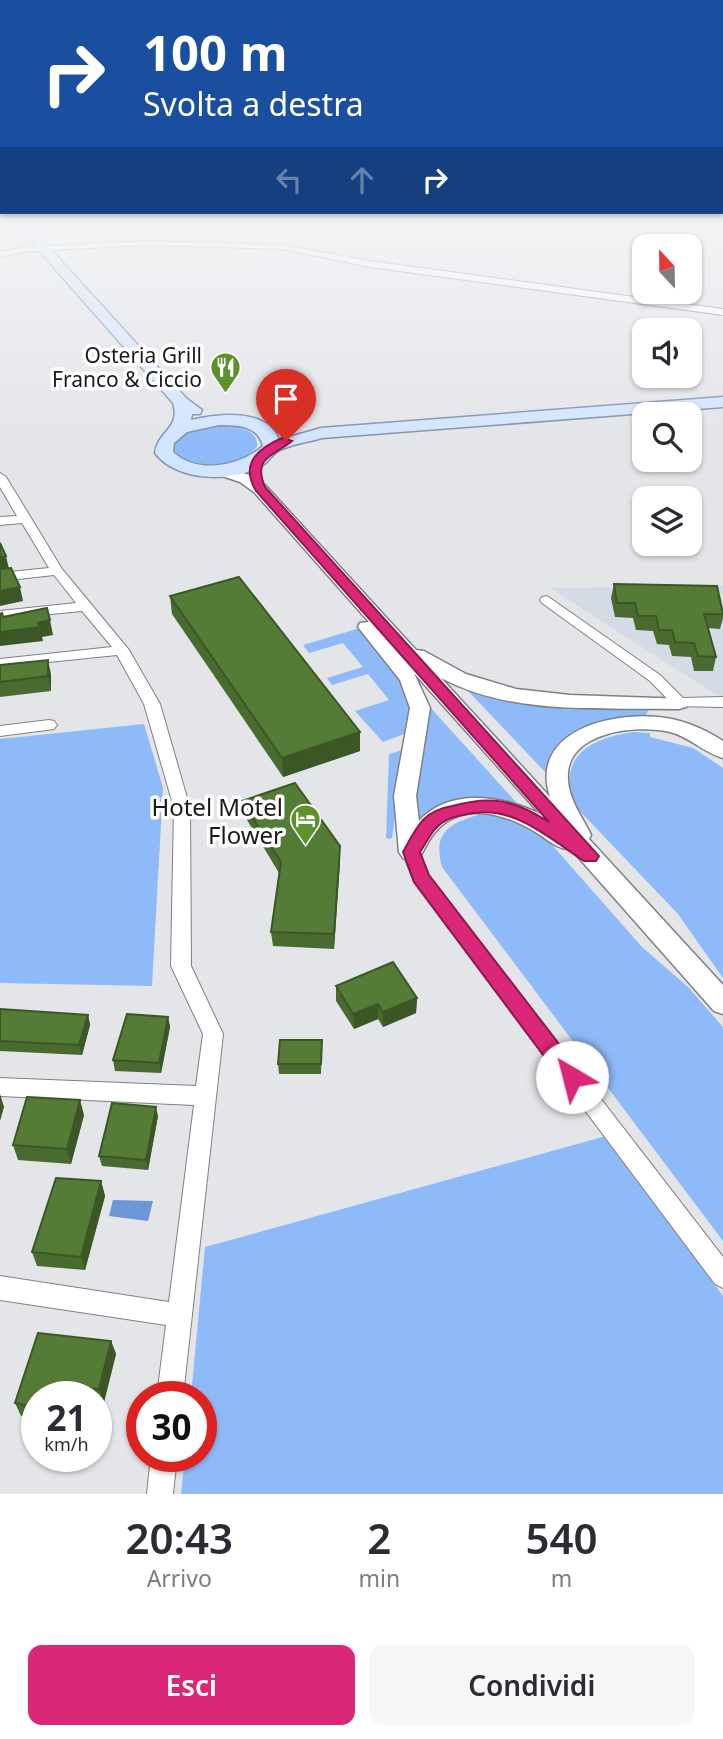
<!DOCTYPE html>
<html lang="it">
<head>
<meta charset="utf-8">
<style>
  :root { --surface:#fff; --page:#f7f7f7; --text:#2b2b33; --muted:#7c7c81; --accent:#db2777 }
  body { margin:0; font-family:"Noto Sans",sans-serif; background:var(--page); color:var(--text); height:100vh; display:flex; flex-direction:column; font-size:26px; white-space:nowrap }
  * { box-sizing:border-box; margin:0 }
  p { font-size:23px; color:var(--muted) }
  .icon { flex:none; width:38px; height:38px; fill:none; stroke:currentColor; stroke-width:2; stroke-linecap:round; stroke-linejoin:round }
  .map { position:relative; height:1494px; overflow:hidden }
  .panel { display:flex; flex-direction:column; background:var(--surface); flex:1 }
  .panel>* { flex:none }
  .top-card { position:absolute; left:0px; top:0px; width:724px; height:214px; box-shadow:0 2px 5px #0004; background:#1a4fa0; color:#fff; overflow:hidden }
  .needle { width:46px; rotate:338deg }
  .buttons { position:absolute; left:632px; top:234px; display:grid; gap:14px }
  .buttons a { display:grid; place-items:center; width:70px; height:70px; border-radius:14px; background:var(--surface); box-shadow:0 2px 5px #0004; font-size:35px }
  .speed { position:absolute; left:21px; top:1381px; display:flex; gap:14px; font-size:35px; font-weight:700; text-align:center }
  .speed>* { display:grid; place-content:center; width:91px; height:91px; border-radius:50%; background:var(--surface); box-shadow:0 2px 5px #0004; line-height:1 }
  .speed small { font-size:18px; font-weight:400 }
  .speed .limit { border:10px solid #d22; background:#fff; color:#111 }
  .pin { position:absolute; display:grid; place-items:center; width:60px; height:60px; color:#fff; margin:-72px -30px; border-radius:50% 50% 50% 0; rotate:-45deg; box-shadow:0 0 7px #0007 }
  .pin .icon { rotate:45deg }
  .me { position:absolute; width:77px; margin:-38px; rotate:323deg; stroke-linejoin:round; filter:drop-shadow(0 0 5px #0008) }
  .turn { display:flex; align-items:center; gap:24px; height:147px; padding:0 28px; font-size:32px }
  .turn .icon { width:91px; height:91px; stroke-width:2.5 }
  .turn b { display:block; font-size:49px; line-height:60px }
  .lanes { display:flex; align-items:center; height:66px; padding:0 28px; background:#0003; justify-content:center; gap:35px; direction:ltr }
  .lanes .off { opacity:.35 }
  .eta { display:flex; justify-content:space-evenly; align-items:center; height:119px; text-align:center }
  .eta b { font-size:42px; font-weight:600; line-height:49px }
  .action { display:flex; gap:14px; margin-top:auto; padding:14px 28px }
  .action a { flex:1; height:80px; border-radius:14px; background:var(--accent); color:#fff; font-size:28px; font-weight:600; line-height:80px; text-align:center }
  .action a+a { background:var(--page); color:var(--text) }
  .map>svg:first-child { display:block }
  .built { fill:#d4dbe5 }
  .green { fill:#8fbaf9 }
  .water { fill:#6b97d7 }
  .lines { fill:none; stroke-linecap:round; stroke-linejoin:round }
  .minor-casing { stroke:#7e8084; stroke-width:2 }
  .secondary-casing { stroke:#7e8084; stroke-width:3 }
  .primary-casing { stroke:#7f92af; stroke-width:3 }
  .minor { fill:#fff; fill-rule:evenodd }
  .secondary { fill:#fff; fill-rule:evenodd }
  .primary { fill:#d3e5fe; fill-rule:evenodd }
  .wall { fill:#496b2f }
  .shaded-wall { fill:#3c5726 }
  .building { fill:#557c37; stroke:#3c5726; stroke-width:2 }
  .route { fill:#db2777; stroke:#8e194d; stroke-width:2 }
  .labels { text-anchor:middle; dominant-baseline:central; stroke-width:7; stroke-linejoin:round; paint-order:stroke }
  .far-poi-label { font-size:21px; fill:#191a1b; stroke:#fff; text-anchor:end }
  .poi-label { font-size:24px; fill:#191a1b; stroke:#fff; text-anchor:end }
</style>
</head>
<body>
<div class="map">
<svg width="723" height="1494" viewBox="0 0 723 1494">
  <rect width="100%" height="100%" fill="#e3e5e9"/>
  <path class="built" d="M723,586V699L550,588Z"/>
  <g class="green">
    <path d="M223,425C237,427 259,429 257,447C239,468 194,472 174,451L173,444L185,432Z"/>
    <path d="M354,620L397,668L412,699L407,733L383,742L355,711L389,700L368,674L332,685L327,678L363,667L343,643L309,653L303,645L360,628Z"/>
    <path d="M470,689L646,708L648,711L645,717L595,727L548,775L468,691Z"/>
    <path d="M428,705L516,802L515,804L498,801L419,831L413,809Z"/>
    <path d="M144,724L163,788L152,986L0,983V739Z"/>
    <path d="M634,732L650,733V737L693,748L723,768V978L678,914L573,804C558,755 591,738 634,732Z"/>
    <path d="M402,750L404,751L392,838L389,839L386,838L389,754Z"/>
    <path d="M478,815H503L524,822L546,838L642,947L688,987L723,1027V1241L442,867C433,834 447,824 478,815Z"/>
    <path d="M606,1136L723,1296V1494H181L185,1456H201V1396H191L205,1247Z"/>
  </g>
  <path class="water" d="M113,1200L153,1201L148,1221L109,1216Z"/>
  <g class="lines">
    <defs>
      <g id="minor">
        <path d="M149,241L283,245L370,261L723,309V315L370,267L283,249L149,245L31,251L0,257V251L31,247Z"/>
        <path d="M0,473L6,477L62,569L129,650L160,704L190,808L191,966L223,1034L183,1396H157L166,1325L0,1300V1276L169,1302L194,1105L0,1096V1078L196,1086L203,1034L171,966L174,808L144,704L117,655L0,667V659L112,647L82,611L0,619V611L76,603L54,575L0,581V573L49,568L22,523L0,525V517L17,516L0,487Z"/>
        <path d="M547,596L660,675L683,698L723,697V707L674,706L650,681L542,603L540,600L542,597Z"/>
        <path d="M49,720L54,721L57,725L54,729L0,736V726Z"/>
        <path d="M411,846L417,848L428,875L723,1257V1288L715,1284L414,882L402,852L405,848Z"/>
        <path d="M151,1456H177L173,1494H147Z"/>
      </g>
      <path id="secondary" d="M221,466L252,476L266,486L416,650L424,651L466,674L516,689L570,695L686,699L689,703L686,707L679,709C600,707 513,716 441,678L550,797C529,732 609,712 658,717C681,719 703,728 723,741V758C704,753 690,737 670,732C635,724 564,732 568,780C569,800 583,818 591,835L589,839L723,985V1014L714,1011L571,849C558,850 548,840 537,833C508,815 464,800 437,830C429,838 425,849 419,858L411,860L403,858L399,852L394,796L410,708L400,680L358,627L360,623L369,622L254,492L240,482L216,474L213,471L216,468ZM414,673L540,814C503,796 450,787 419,821L416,796L430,708Z"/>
      <path id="primary" d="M20,229H32L187,399L202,410L200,414H192L191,420C217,414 267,407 279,440L321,428L723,397V407L322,438C309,442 292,444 280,450C273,453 269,461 263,465C233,483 177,482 155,453C158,430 181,429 173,403ZM219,425C238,425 257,425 263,446C240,466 198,475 173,452L174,443L187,432Z"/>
    </defs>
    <use href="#minor" class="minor-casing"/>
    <use href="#secondary" class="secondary-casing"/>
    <use href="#primary" class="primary-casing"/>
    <use href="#minor" class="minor"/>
    <use href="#secondary" class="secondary"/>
    <use href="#primary" class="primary"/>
  </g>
  <g class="wall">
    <path d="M614,584L723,611V618L720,629L708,628L716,657L713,671H694L691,657L672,656L669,645L657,644L653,631L636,630L633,618L615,617L611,598Z"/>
    <path d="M170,596L360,732V751L283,777L172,614Z"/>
    <path d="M0,665L51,674V691L0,697Z"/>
    <path d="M242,801L340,861L334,949L273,946L271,932L279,873L244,815Z"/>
    <path d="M336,986L417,998L416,1013L383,1027L378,1019L354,1029L336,1001Z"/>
    <path d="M0,1009L88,1015L90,1025L82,1055L0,1051Z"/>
    <path d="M168,1017L170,1027L161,1073L115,1071L113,1060Z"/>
    <path d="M322,1040L321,1074H279L278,1064Z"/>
    <path d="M84,1115L71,1164L18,1160L13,1145Z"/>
    <path d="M158,1116L148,1170L102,1166L99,1156Z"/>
    <path d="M101,1181L105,1196L85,1270L37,1266L32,1252Z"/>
    <path d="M111,1341L116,1354L104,1402L96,1401V1396H37V1419L21,1416L15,1403Z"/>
  </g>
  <g class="shaded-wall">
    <path d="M6,556L9,569L0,571V557Z"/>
    <path d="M20,587L23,601L0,606V591Z"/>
    <path d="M50,620L53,635L42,637L43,641L0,646V632Z"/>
    <path d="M48,660L51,674V691L48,676Z"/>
    <path d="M360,732V751L283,777L282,758Z"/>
    <path d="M340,846V861L334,949V934Z"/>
    <path d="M417,998L416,1013L383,1027V1012Z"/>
    <path d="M378,1004V1019L354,1029L353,1014Z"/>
    <path d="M88,1015L90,1025L82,1055L79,1045Z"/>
    <path d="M168,1017L170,1027L161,1073L159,1063Z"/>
    <path d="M0,1094L4,1107L0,1121Z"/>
    <path d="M80,1100L84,1115L71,1164L67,1149Z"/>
    <path d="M156,1107L158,1116L148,1170L146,1160Z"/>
    <path d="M101,1181L105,1196L85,1270L81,1257Z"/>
    <path d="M111,1341L116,1354L104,1402L99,1389Z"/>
    <path d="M85,1388L88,1396H83Z"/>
  </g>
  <g class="building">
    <path d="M0,543L6,556L0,557Z"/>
    <path d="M11,568L20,587L0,591V569Z"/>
    <path d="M239,577L360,732L282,758L170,596Z"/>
    <path d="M614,584L717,586L723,614H704L716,657L698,656L694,643L675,642L672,630H659L656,616H638L635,603H617Z"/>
    <path d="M47,608L50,620L38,623L40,627L0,632V614L2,613L3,617Z"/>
    <path d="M48,660V676L0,682V665Z"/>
    <path d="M295,783L340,846L334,934L271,932L281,862L242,801Z"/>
    <path d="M393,962L417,998L383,1012L378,1004L353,1014L336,986Z"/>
    <path d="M0,1009L88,1015L79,1045L0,1041Z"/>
    <path d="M127,1014L168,1017L159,1063L113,1060Z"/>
    <path d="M280,1040H322L321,1064H278Z"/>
    <path d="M27,1097L80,1100L67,1149L13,1145Z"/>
    <path d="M112,1103L156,1107L146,1160L99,1156Z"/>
    <path d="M56,1178L101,1181L81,1257L32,1252Z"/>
    <path d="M38,1333L111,1341L99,1389L85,1388L83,1396H37V1407L15,1403Z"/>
  </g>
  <linearGradient id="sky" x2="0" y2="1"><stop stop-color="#76a8e1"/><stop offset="0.52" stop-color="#f2f3f5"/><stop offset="1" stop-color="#f2f3f5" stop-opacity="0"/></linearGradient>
  <rect width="723" height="438" fill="url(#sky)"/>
  <path class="route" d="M282,438L292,441C274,456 252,457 265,487L599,856L596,861H584C546,836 511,802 463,815C452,817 443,820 435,829C429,836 425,845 420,852L429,875L579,1070L582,1077L579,1083L572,1086L564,1083L414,882L403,852C409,841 415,829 423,820C431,811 441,808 452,806C492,795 514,800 549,822L256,491C240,464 257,449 282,438Z"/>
  <defs>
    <symbol id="restaurant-pin" viewBox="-11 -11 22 30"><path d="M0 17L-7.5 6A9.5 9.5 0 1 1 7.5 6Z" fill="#5c912b" stroke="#fff"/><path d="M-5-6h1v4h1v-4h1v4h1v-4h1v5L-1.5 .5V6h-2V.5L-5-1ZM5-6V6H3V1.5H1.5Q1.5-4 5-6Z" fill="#fff"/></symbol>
    <symbol id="hotel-pin" viewBox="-11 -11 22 30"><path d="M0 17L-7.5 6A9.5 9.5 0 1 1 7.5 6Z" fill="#5c912b" stroke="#fff"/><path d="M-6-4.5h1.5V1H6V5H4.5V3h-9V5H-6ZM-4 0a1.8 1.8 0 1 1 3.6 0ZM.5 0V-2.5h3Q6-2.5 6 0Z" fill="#fff"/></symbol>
  </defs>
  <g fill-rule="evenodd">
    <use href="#restaurant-pin" x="208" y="350" width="35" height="47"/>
    <use href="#hotel-pin" x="288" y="802" width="35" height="47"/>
  </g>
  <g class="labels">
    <g class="far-poi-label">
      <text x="202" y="355">Osteria Grill<tspan x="202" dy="24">Franco &amp; Ciccio</tspan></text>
    </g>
    <g class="poi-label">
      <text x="283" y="806">Hotel Motel<tspan x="283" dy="28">Flower</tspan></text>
    </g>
  </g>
</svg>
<div class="buttons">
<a><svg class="needle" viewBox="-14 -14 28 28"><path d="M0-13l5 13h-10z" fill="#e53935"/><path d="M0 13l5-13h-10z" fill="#7c7c81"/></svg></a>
<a><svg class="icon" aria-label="sound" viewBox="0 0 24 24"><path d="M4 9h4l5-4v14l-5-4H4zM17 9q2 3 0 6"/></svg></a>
<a><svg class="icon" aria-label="search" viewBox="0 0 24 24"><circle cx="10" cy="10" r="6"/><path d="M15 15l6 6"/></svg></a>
<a><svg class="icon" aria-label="layers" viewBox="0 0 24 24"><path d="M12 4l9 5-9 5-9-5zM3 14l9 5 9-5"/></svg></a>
</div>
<div class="speed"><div>21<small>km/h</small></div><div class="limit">30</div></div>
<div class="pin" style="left:286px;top:441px;background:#d93025"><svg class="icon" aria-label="arrive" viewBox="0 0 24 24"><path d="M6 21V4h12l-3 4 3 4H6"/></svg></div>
<svg class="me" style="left:572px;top:1077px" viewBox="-20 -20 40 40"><circle r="19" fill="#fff"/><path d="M0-13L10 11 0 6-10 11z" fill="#db2777"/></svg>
<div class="top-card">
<div class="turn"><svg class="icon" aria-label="right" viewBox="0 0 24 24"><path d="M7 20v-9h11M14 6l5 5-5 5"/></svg><div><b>100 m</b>Svolta a destra</div></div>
<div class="lanes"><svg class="icon off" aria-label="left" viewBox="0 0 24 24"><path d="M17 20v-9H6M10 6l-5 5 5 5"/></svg><svg class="icon off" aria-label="ahead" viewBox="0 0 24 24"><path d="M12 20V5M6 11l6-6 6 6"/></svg><svg class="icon" aria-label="right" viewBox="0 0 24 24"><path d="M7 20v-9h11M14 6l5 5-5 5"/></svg></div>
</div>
</div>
<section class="panel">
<div class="eta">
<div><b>20:43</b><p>Arrivo</p></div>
<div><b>2</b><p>min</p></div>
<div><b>540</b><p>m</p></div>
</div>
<div class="action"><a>Esci</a><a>Condividi</a></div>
</section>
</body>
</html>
